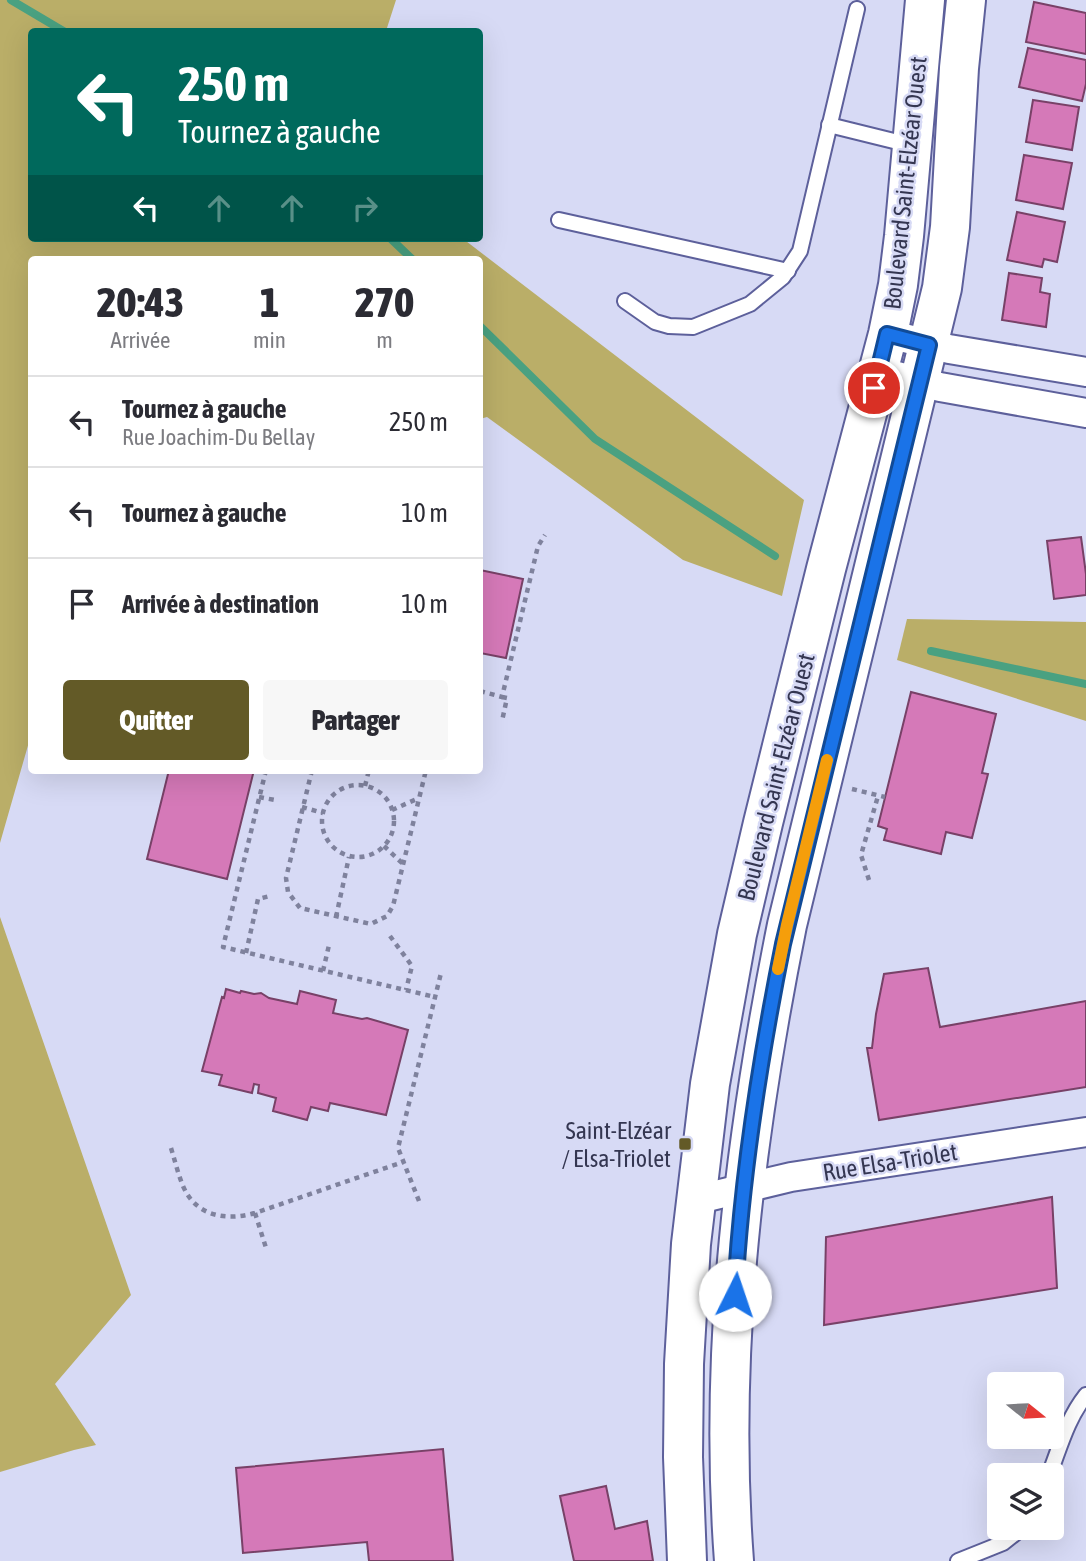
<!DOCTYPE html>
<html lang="fr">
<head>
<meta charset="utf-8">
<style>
  :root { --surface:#fff; --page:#f7f7f7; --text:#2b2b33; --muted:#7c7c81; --line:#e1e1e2; --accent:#635a27 }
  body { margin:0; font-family:"Asap Condensed",sans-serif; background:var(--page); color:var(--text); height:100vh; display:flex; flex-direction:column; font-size:26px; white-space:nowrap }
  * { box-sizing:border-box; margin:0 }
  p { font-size:23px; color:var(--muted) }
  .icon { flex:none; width:38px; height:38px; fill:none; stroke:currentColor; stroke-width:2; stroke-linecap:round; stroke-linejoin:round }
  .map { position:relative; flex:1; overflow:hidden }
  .panel { position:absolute; left:28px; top:256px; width:455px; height:518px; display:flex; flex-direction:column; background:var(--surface); border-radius:7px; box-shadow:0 7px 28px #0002 }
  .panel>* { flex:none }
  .hud { position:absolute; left:28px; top:28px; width:455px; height:214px; border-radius:7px; box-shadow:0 7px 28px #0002; background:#00695c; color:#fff; overflow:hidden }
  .needle { width:46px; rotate:108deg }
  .buttons { position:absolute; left:987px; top:1372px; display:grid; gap:14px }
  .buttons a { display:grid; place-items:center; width:77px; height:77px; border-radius:7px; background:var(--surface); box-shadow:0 7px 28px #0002; font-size:35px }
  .pin { position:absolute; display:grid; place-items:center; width:60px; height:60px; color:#fff; margin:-30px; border:4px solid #fff; border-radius:50%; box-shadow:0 2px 7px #0007 }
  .me { position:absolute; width:77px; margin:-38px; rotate:4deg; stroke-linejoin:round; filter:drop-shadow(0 0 5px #0008) }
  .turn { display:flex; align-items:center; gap:24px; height:147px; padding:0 35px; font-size:32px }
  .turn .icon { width:91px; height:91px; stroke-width:2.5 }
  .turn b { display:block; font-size:49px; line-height:60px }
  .lanes { display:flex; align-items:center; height:66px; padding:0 35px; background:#0003; justify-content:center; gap:35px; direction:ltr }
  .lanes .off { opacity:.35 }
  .eta { display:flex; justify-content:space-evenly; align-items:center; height:119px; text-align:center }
  .eta b { font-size:42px; font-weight:800; line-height:49px }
  .button { display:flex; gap:14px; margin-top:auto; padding:14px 35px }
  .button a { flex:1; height:80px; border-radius:7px; background:var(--accent); color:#fff; font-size:28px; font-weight:800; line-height:80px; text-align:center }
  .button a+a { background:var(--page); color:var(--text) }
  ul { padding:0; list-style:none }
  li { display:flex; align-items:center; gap:21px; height:91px; padding:0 35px; border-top:2px solid var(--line) }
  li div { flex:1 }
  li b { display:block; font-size:26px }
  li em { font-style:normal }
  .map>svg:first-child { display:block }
  .green { fill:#baae68 }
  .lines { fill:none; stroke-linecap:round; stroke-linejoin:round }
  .stream { stroke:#4aa181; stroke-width:8 }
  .building { fill:#d579b8; stroke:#784167; stroke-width:2 }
  .lane-casing { stroke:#5d609b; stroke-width:18 }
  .street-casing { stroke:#5d609b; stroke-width:32 }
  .secondary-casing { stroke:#5d609b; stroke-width:42 }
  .path { stroke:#7f829d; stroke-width:4.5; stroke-dasharray:5 5; stroke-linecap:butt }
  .lane { stroke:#fff; stroke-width:14 }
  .street { stroke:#fff; stroke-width:28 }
  .secondary { stroke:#fff; stroke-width:38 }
  .route-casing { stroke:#114b97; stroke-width:18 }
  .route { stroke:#1a73e8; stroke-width:12 }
  .slow { stroke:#f59e0b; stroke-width:12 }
  .poi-dot { fill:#635a27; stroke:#d7daf5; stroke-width:2.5 }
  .labels { text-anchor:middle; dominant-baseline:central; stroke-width:5; stroke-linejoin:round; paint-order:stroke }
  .street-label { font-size:24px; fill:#343651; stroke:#d7daf5 }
  .poi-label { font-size:24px; fill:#343651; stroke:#d7daf5; text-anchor:end }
</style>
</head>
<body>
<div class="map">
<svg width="1086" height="1561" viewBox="0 0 1086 1561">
  <rect width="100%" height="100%" fill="#d7daf5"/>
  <g class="green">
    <path d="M0,0H396L386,31L32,32V238H462L804,500L782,596L683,560L487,417L480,419V259H32L31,735L0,843Z"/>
    <path d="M907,619L1086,622V721L897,660Z"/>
    <path d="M0,917L131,1295L55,1384L96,1445L74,1450L0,1472Z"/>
  </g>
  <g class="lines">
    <g class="stream">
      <path d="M11,0L65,32"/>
      <path d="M390,238L412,259"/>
      <path d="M480,326L595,439L775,556"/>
      <path d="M931,651L1086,684"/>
    </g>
  </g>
  <g class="building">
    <path d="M1034,2L1086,13V54L1026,42Z"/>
    <path d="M1028,48L1086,60V84L1082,101L1019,87Z"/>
    <path d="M1033,100L1079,107L1072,150L1026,142Z"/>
    <path d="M1024,155L1072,163L1063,209L1016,200Z"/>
    <path d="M1017,212L1065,222L1057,262L1044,259L1042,267L1007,260Z"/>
    <path d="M1009,273L1042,278L1040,292L1050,294L1046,327L1002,320Z"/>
    <path d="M1081,537L1086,574V595L1054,599L1047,541Z"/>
    <path d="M480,570L523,579L506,658L480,653Z"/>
    <path d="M911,692L996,714L982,773L988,774L972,838L946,832L941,854L884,840L887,829L878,826Z"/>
    <path d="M169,770H254L227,879L147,859Z"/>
    <path d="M928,968L940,1027L1086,1001V1087L879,1120L867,1048H872L876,1014L884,974Z"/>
    <path d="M226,989L240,993L241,991L254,994L261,993L269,998L297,1004L300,991L336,1000L333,1013L362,1019L367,1018L408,1030L386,1115L330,1103L328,1111L311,1107L307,1120L273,1111L276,1098L258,1093L259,1085L254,1084L252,1093L219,1085L222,1075L202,1071L222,997L224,998Z"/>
    <path d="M1052,1197L1057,1288L824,1325L826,1237Z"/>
    <path d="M443,1449L453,1561H369L367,1542L243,1553L236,1468Z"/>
    <path d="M606,1486L615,1529L647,1521L653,1561H574L560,1496Z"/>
  </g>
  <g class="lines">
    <defs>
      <g id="lane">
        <path d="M829,125L910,145"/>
        <path d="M559,220L788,271"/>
        <path d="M625,301L655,322L669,326L693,327L750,304L783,277L800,251L857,9"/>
        <path d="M1049,1475C1060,1447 1067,1419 1086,1395"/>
        <path d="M958,1561L1003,1543L1022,1528"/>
      </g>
      <g id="street">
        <path d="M888,334L949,349L1086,372"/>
        <path d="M878,371L940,387L1086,413"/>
        <path d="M695,1200L791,1177L1086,1132"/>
      </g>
      <g id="secondary">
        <path d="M687,1561L683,1457L684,1364L691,1244L710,1084L737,934L763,823L826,569L888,334L898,285L904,236L925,0"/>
        <path d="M734,1561C718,1348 745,1134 787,925L942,288L950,227L959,68L966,0"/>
      </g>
    </defs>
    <use href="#lane" class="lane-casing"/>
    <use href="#street" class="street-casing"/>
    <use href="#secondary" class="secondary-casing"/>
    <g class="path">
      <path d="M480,691L502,697L538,546L545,535"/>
      <path d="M502,697L507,698L502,721"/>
      <path d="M266,770L223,947L435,997"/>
      <path d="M312,770L286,878L288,892L300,908L371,924L387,916L393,906L426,770"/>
      <circle cx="358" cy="821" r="36"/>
      <path d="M365,786L369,770"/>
      <path d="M852,789L885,797"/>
      <path d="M259,797L275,800"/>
      <path d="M302,807L323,813"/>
      <path d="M392,810L419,798"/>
      <path d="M384,846L403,864"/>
      <path d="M869,880L861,855L878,796"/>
      <path d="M336,917L349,857"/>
      <path d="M390,936L412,966L406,990"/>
      <path d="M246,953L258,899L270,896"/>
      <path d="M323,971L329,945"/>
      <path d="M171,1148C175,1161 178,1174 183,1186C196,1217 227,1221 255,1213L403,1162"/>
      <path d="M419,1201L398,1148L441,973"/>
      <path d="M255,1213L267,1251"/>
    </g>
    <use href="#lane" class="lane"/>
    <use href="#street" class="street"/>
    <use href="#secondary" class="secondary"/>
  </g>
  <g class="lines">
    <defs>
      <path id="route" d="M735,1295C741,1177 760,1059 783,944L929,345L887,334L874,388"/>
    </defs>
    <use href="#route" class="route-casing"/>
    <use href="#route" class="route"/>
    <path class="slow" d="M778,969L787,925L827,760"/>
  </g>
  <rect class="poi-dot" x="678" y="1137" width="14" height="14" rx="3.5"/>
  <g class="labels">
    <g class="street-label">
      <text transform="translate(905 183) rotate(-84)">Boulevard Saint-Elzéar Ouest</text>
      <text transform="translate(776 777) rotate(-76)">Boulevard Saint-Elzéar Ouest</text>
      <text transform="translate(890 1162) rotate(-9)">Rue Elsa-Triolet</text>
    </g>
    <g class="poi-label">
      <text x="671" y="1130">Saint-Elzéar<tspan x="671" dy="28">/ Elsa-Triolet</tspan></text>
    </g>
  </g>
</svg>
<div class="buttons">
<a><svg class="needle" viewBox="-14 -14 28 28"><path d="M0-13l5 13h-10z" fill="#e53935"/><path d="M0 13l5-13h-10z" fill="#7c7c81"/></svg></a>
<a><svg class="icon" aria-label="layers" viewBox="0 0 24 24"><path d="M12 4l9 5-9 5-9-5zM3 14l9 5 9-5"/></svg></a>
</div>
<div class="pin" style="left:874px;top:388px;background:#d93025"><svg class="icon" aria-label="arrive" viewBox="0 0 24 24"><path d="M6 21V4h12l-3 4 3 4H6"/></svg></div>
<svg class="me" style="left:735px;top:1295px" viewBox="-20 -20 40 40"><circle r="19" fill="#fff"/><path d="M0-13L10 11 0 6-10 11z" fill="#1a73e8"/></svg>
<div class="hud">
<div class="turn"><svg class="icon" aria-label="left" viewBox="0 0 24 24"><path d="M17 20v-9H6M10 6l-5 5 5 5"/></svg><div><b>250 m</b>Tournez à gauche</div></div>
<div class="lanes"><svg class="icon" aria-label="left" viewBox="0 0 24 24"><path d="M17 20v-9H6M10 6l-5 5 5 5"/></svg><svg class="icon off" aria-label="ahead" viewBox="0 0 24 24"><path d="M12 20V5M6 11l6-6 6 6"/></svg><svg class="icon off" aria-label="ahead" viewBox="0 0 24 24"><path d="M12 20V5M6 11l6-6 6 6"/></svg><svg class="icon off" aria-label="right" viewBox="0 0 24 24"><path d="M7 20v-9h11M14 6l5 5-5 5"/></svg></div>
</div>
<section class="panel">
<div class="eta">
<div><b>20:43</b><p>Arrivée</p></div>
<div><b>1</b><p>min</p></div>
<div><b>270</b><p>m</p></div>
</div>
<ul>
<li><svg class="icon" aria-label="left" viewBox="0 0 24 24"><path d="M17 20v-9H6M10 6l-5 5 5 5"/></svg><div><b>Tournez à gauche</b><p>Rue Joachim-Du Bellay</p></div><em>250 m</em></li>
<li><svg class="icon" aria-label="left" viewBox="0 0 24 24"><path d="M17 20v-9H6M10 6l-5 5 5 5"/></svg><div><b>Tournez à gauche</b></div><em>10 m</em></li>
<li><svg class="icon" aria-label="arrive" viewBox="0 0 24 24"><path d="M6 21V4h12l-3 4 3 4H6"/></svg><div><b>Arrivée à destination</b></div><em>10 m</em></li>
</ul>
<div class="button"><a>Quitter</a><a>Partager</a></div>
</section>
</div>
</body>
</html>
